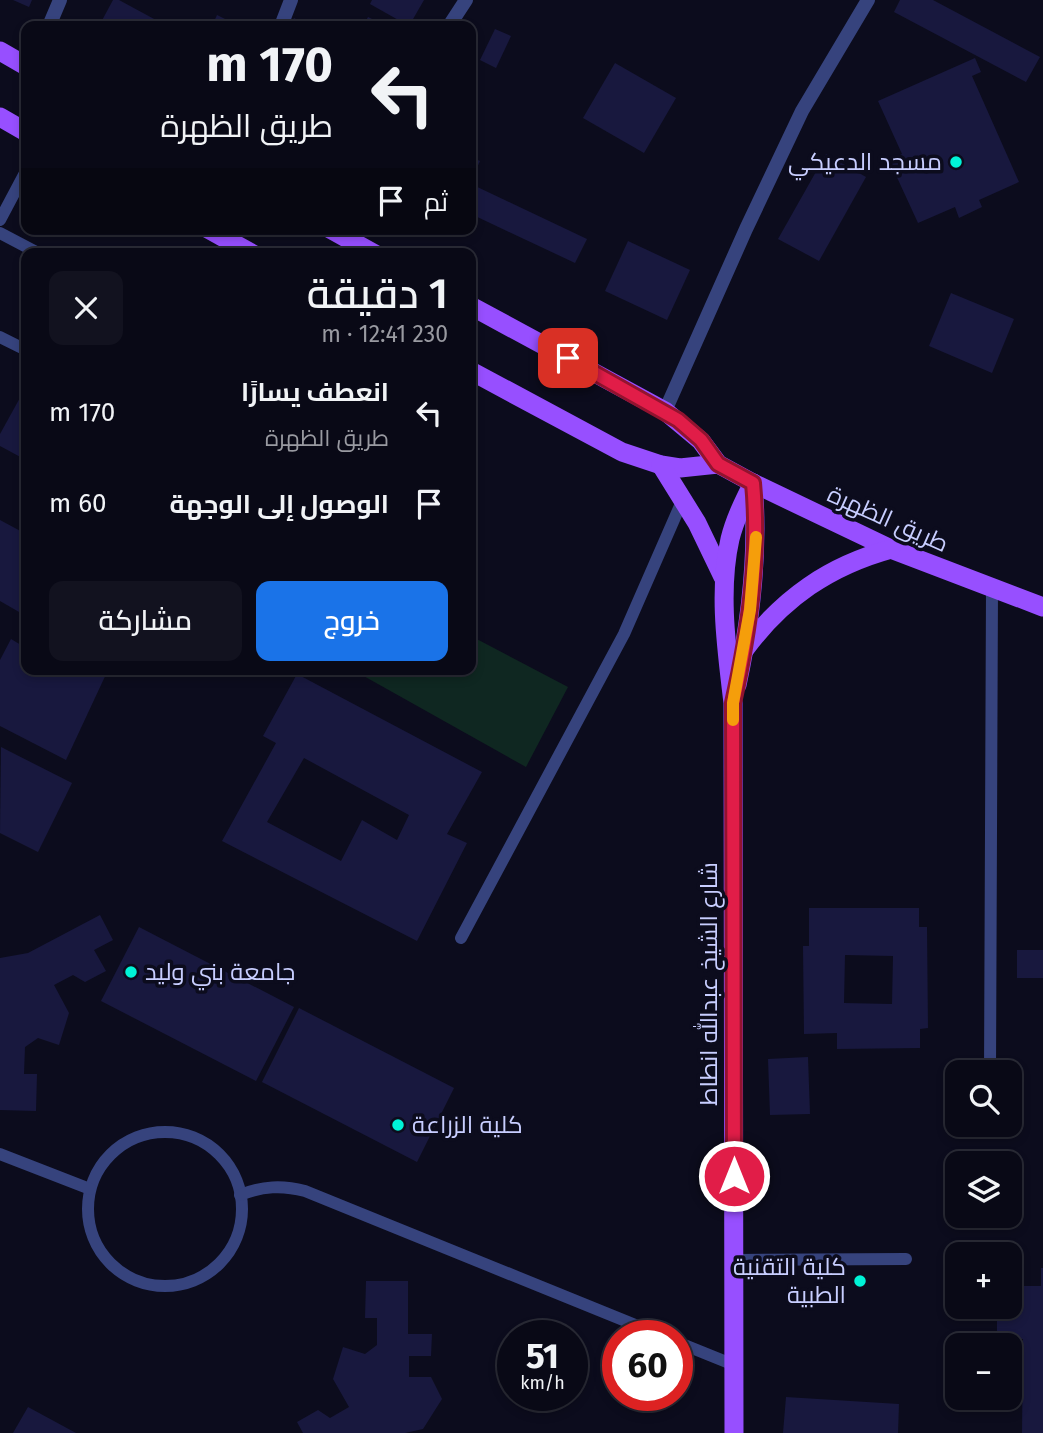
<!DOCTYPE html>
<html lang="ar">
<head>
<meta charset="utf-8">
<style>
  :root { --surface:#090916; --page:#12121f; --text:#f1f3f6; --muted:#999aa1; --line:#292a35; --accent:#1a73e8 }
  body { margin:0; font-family:"Fira Sans",Cairo,sans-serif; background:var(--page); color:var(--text); direction:rtl; height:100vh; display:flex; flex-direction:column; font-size:26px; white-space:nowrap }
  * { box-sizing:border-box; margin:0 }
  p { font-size:23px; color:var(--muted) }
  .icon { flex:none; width:38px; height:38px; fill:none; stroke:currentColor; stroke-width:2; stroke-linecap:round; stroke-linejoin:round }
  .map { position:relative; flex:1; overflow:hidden; direction:ltr }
  .panel { position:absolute; left:21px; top:248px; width:455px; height:427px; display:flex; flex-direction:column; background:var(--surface); border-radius:14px; box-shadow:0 4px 10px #0003,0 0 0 2px var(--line); direction:rtl }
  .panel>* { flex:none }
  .hud { position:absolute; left:21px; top:21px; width:455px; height:214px; border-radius:14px; box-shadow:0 4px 10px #0003,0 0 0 2px var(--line); direction:rtl; background:#090916; color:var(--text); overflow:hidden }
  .controls { position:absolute; left:945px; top:1060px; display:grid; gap:14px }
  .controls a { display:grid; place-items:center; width:77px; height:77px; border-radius:14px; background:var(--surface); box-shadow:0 4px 10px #0003,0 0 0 2px var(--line); font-size:35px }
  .speed { position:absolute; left:497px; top:1320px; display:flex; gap:14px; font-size:35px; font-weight:700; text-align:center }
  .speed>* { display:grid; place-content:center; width:91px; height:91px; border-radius:50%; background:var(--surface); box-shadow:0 4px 10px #0003,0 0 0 2px var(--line); line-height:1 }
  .speed small { font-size:18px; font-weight:400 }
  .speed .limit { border:10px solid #d22; background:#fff; color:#111 }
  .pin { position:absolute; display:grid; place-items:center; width:60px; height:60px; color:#fff; margin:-30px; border-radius:14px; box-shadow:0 4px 10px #0006 }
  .me { position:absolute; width:77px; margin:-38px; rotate:0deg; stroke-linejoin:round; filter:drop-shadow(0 0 5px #0008) }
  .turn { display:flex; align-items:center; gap:24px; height:147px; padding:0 28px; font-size:32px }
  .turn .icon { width:91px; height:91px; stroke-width:2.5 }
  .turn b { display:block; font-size:49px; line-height:60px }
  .then { display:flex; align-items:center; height:66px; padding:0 28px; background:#0003; gap:14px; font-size:26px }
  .round { display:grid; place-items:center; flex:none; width:74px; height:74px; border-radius:14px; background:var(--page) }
  .headline { display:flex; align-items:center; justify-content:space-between; height:119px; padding:0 28px }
  h1 { font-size:42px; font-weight:600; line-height:52px }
  .button { display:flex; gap:14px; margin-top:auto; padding:14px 28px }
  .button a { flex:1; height:80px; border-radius:14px; background:var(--accent); color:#fff; font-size:28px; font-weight:600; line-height:80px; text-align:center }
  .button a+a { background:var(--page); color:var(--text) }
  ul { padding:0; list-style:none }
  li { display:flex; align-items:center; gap:21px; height:91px; padding:0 28px }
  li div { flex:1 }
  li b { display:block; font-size:26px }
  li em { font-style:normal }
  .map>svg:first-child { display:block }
  .green { fill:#0f2721 }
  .building { fill:#18183e; fill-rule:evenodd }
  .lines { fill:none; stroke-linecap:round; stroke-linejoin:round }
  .service { stroke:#36437d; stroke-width:12 }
  .minor { stroke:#36437d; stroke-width:14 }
  .primary { stroke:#974fff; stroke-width:19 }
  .route-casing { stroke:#92132f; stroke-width:18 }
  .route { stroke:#e11d48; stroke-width:12 }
  .slow { stroke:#f59e0b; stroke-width:12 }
  .poi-dot { fill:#00f3d7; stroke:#0c0c1d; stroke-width:2.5 }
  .labels { text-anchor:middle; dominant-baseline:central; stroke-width:7; stroke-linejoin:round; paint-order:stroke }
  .poi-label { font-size:24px; fill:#c8ceff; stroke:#0c0c1d; text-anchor:end }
  .street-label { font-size:24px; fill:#c8ceff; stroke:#0c0c1d }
</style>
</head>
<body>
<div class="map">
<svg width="1043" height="1433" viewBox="0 0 1043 1433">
  <rect width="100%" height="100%" fill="#0c0c1d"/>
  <path class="green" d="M471,636L568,687L526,767L353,670H471Z"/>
  <g class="building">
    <path d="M13,0H32L29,7Z"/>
    <path d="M113,0H119L167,26H99Z"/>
    <path d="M372,0H424L409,26L370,4Z"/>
    <path d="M900,0H933L1040,57L1026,82L894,12Z"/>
    <path d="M217,15L239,26H212Z"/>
    <path d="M368,17L386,26H363Z"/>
    <path d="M294,18L309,26H290Z"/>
    <path d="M495,29L511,36L496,68L480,60Z"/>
    <path d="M975,58L981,72L972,76L1019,182L979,200L982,207L959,218L955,207L918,223L889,160L902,154L878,101Z"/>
    <path d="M615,63L676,98L644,153L583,118Z"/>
    <path d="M826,154L866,177L819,261L778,239Z"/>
    <path d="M471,157L480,161L471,181Z"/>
    <path d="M471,184L587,239L575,263L471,214Z"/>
    <path d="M628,241L690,270L667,320L605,291Z"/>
    <path d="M951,293L1014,319L992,373L929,346Z"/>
    <path d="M21,396L26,399V460L0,446V434Z"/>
    <path d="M0,520L26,534V616L0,601Z"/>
    <path d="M11,639L26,648V670H108L66,760L0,726V660Z"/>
    <path d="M297,674L482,772L447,834L467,843L417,941L222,841L276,743L263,736ZM304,758L409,815L397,840L362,820L341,861L267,822Z"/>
    <path d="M1,747L72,783L38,852L0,833Z"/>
    <path d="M809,908H919V927H927L928,1028L920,1029V1048L837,1049V1033L804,1034L803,946H809ZM845,955L893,956L892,1004L844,1003Z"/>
    <path d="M100,915L113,940L94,950L106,971L85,982L73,975L54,985L69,1013L59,1045L38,1038L25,1047L24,1074H37L36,1111L0,1110V958L28,953Z"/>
    <path d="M139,927L294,1007L256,1081L101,1001Z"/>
    <rect x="1017" y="950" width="26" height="28"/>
    <path d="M299,1008L454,1088L417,1162L262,1082Z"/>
    <path d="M808,1057L810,1114L770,1115L768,1059Z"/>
    <path d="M1041,1268H1043V1433H1022L1023,1339H997V1307H1010V1286H1041Z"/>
    <path d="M366,1281H408V1334H432L431,1356H409V1377H431L442,1399L423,1429L405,1433H303L297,1422L318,1410L330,1418L349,1407L333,1379L343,1347L365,1354L377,1345V1318H365Z"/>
    <path d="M786,1397L899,1404L898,1433H783Z"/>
    <path d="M28,1407L76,1433H13Z"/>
  </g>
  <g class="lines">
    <g class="service">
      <path d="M0,220L26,171"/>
      <path d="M0,233L40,254"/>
      <path d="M0,337L26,350"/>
      <path d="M461,938L624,634L683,499"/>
      <path d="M990,1073L992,589"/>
      <circle cx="165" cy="1209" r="77"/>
      <path d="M0,1154L90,1189"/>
      <path d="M240,1195C263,1186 282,1185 305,1191L660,1335"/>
      <path d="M734,1260L906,1259"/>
      <path d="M677,1342L734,1365"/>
    </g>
    <g class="minor">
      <path d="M49,26L60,0"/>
      <path d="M281,26L291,0"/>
      <path d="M449,26L466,0"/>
      <path d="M665,411L746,229L802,111L868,0"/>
    </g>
    <g class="primary">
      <path d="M0,51L26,66"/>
      <path d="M0,117L26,132"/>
      <path d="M208,229L253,254"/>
      <path d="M330,229L375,254"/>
      <path d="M471,306L665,411L701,441L718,464L753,483L891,549L1043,607"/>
      <path d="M471,371L622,452L661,465L680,468L718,464"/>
      <path d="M661,465L697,523L723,577"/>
      <path d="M745,649C783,598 829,566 891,549"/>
      <path d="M737,685C751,619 759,551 753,483"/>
      <path d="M734,1433L733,703C727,651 718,592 730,539C735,519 744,501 753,483"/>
    </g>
  </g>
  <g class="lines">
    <defs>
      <path id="route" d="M568,358L678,420L701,440L718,464L753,483C760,557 749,631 733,703L734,1176"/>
    </defs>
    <use href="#route" class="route-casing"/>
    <use href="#route" class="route"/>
    <path class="slow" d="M733,720V703L750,610L756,537"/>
  </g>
  <g class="poi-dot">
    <circle cx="956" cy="162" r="7"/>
    <circle cx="131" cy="972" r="7"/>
    <circle cx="398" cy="1125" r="7"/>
    <circle cx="860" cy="1281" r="7"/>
  </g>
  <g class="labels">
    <g class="poi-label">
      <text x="942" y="162">مسجد الدعيكي</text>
      <text x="145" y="972" text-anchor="start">جامعة بني وليد</text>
      <text x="412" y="1125" text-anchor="start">كلية الزراعة</text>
      <text x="846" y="1267">كلية التقنية<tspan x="846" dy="28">الطبية</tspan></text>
    </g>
    <g class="street-label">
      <text transform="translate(888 519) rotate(24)">طريق الظهرة</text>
      <text transform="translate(709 984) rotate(-90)">شارع الشيخ عبدالله انطاط</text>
    </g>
  </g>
</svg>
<div class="controls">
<a><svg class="icon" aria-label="search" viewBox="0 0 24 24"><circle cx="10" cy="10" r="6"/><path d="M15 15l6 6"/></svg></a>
<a><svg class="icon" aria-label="layers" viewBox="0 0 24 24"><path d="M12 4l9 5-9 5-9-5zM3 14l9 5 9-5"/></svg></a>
<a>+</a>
<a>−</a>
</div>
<div class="speed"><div>51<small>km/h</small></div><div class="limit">60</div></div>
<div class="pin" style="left:568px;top:358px;background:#d93025"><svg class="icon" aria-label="arrive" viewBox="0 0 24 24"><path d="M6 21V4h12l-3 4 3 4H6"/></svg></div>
<svg class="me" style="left:734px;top:1176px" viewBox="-20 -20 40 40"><circle r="17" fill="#e11d48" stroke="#fff" stroke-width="3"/><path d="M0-11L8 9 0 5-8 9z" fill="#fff"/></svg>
<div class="hud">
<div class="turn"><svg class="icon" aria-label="left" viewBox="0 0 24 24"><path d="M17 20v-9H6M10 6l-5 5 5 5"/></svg><div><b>170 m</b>طريق الظهرة</div></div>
<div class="then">ثم<svg class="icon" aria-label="arrive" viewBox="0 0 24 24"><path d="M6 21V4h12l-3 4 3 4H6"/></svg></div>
</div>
<section class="panel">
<div class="headline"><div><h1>1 دقيقة</h1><p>230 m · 12:41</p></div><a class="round"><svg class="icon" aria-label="close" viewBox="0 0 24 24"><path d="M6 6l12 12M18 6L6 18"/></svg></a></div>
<ul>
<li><svg class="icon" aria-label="left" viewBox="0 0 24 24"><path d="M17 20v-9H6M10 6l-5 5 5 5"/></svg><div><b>انعطف يسارًا</b><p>طريق الظهرة</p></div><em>170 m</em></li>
<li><svg class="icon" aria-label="arrive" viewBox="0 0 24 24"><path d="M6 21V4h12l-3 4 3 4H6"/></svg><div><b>الوصول إلى الوجهة</b></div><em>60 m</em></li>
</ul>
<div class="button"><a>خروج</a><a>مشاركة</a></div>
</section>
</div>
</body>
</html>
